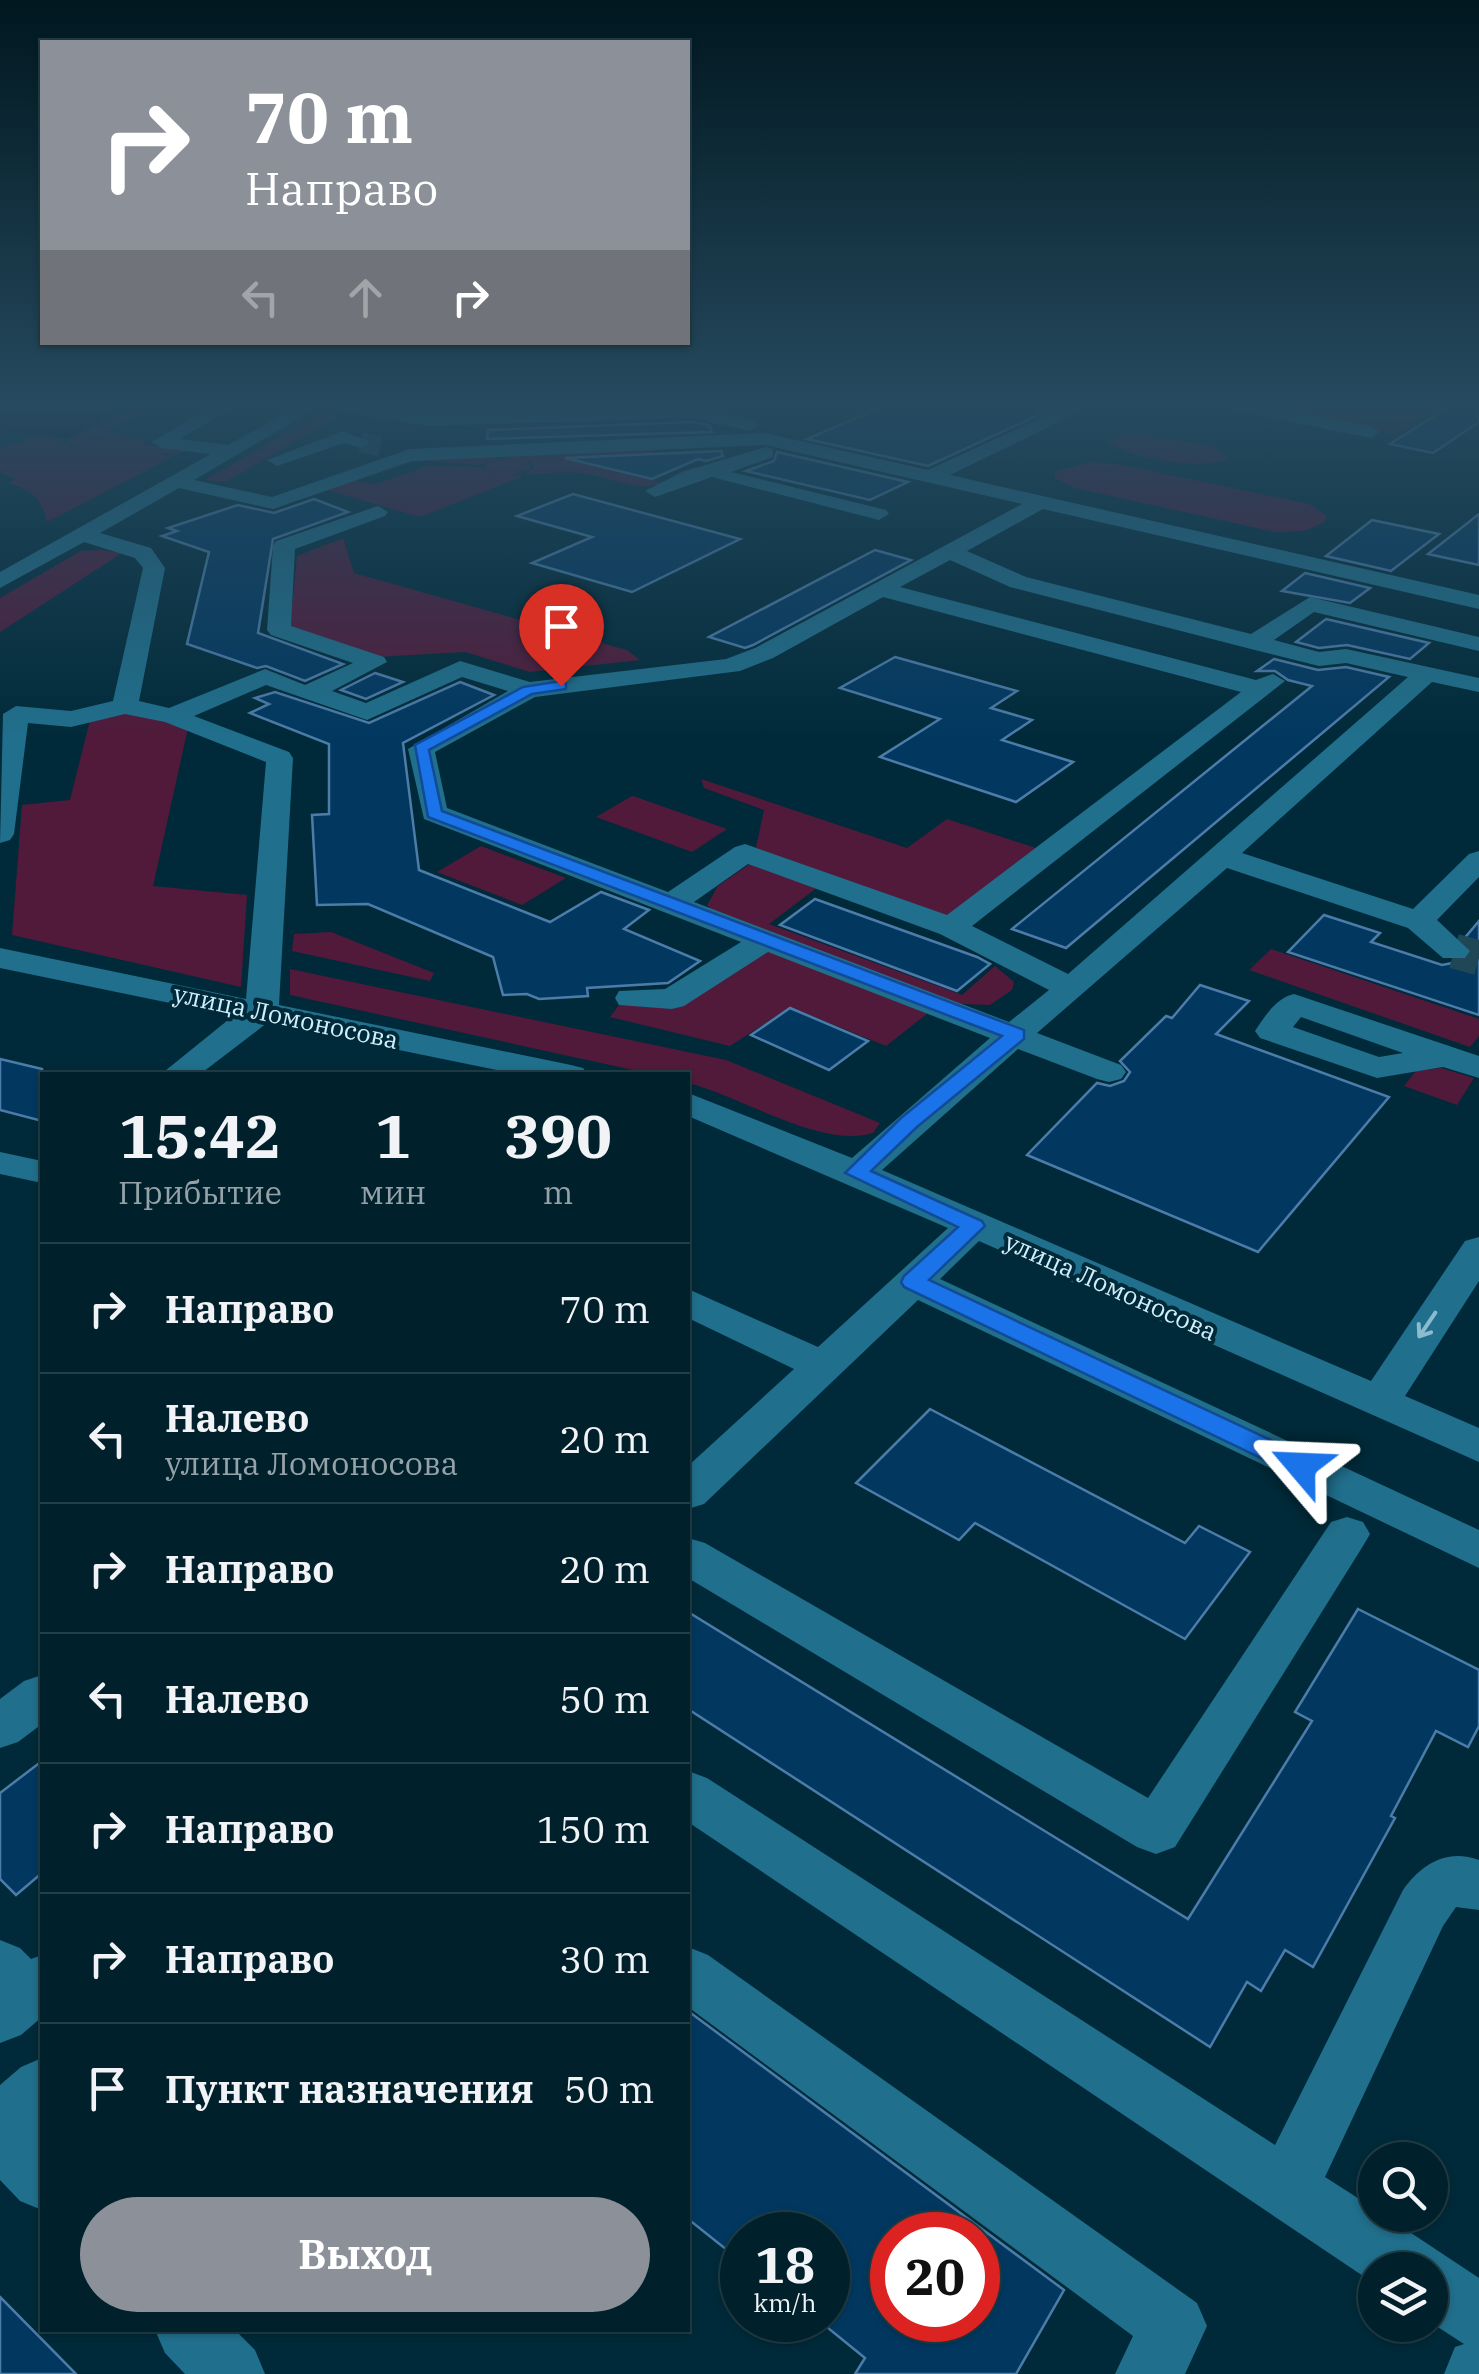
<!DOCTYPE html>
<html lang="ru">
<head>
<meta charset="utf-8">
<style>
  :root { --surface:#00202b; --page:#0e2d37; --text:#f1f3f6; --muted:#95a3a9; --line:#223e47; --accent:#8c9099 }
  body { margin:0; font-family:"IBM Plex Serif",serif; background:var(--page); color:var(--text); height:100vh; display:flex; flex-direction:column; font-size:38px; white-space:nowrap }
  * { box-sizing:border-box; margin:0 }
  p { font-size:32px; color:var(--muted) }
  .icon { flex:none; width:55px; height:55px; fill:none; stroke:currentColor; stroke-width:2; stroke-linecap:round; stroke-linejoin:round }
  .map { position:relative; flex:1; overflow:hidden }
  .drawer { position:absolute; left:40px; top:1072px; width:650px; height:1260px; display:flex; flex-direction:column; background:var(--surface); border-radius:0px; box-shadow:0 2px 8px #0004,0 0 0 2px var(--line) }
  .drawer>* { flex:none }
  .banner { position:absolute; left:40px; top:40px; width:650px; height:305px; border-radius:0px; box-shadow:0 2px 8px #0004,0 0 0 2px var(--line); background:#8c9099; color:#fff; overflow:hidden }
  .buttons { position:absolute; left:1358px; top:2142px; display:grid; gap:20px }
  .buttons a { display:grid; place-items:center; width:90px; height:90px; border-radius:50%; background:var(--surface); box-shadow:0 2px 8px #0004,0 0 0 2px var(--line); font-size:50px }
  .speed { position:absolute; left:720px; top:2212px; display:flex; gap:20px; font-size:50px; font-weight:700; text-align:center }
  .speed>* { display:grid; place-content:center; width:130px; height:130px; border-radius:50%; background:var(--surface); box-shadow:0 2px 8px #0004,0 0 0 2px var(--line); line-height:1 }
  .speed small { font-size:25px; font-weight:400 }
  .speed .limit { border:15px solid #d22; background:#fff; color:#111 }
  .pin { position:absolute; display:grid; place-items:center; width:85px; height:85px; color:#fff; margin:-102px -42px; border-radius:50% 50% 50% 0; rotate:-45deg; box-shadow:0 0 10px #0007 }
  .pin .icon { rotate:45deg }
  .me { position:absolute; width:110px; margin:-55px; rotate:296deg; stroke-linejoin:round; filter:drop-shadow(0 0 8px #0008) }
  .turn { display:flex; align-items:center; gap:35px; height:210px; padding:0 40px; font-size:45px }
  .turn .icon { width:130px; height:130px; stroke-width:2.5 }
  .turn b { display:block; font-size:70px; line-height:85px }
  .lanes { display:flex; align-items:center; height:95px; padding:0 40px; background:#0003; justify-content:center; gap:50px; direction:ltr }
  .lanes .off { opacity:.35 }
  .eta { display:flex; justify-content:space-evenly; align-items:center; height:170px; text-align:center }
  .eta b { font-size:60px; font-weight:700; line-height:70px }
  .action { display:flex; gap:20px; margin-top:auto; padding:20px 40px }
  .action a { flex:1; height:115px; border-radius:60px; background:var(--accent); color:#fff; font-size:40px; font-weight:700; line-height:115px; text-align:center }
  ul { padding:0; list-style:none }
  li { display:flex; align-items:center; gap:30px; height:130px; padding:0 40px; border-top:2px solid var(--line) }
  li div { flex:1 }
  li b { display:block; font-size:38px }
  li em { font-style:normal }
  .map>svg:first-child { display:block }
  .green { fill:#511a3a }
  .water { fill:#130635 }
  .building { fill:#023860; stroke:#4c7ca9; stroke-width:2.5; fill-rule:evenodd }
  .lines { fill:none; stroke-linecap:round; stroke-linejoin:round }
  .minor-tunnel-far1 { stroke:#1f4756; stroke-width:20; stroke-dasharray:20 10; stroke-linecap:butt }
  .minor-tunnel { stroke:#1f4756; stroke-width:35; stroke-dasharray:35 18; stroke-linecap:butt }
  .minor { fill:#206f8c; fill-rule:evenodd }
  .oneway { stroke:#8abbcf }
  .route { fill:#1a73e8; stroke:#114b97; stroke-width:2.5 }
  .labels { text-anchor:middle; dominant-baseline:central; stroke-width:8; stroke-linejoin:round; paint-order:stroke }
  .street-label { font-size:25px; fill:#d1eefb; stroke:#002a39 }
</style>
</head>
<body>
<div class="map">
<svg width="1479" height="2374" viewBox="0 0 1479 2374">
  <rect width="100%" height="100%" fill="#002a39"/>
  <g class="green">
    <path d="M135,406H158L104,433L145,439L143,445L186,450L179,454L137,453L174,456L47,522C42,498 31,489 8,483L16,479L0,472V447L27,441L28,436L61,437L59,442L81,450L66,441Z"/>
    <path d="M1251,406H1424L1436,408L1396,434Z"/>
    <path d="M328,410L345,413L225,482L205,480Z"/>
    <path d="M1132,433L1215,447L1229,458C1202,471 1137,459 1111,444L1109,440Z"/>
    <path d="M670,445L625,463H585L662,483C638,493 608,476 582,473C563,471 544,473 525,475L534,467L527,460L530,469L511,475L524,476L420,517L324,489L352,479L374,485L427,466L479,467L492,474L483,468L490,460L480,465L414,460L493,455L497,460L505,459L501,454Z"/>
    <path d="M1090,462L1122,465L1309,504L1326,515L1325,522L1304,531L1275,532L1075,488L1055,478V472Z"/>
    <path d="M343,538L354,573L627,650L640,660L530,672L465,652L376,657L290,628L297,556Z"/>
    <path d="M102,550L122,553L0,632V598L81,551Z"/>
    <path d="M118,713L149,714L188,728L153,886L247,895L241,987L12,935L22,805L70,800L90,720Z"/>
    <path d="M701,779L907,848L947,819L1039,849L947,920L755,852L764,810L704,788Z"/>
    <path d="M632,796H633L727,829L692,852L596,817Z"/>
    <path d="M481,846L566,878L522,905L437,872Z"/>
    <path d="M751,863L818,887L769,924L962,995L995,966L1014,982L1012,990L990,1005L961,1004L714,913L707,905L718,886Z"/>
    <path d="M331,932L434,973L430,981L292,951L294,934Z"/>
    <path d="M759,944L932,1010L886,1046L790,1007L730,1046L610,1017L619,1005L672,1003Z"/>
    <path d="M1271,949L1479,1019V1036L1470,1047L1249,970Z"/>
    <path d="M290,969L726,1060L880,1123L873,1133C821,1149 741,1096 688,1083V1075H656L290,995Z"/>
    <path d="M1441,1068L1474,1078L1457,1105L1404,1086L1416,1071Z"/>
  </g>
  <path class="water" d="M8,406H125L68,438L0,430V410Z"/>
  <g class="building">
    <path d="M884,406H1058L928,466L807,439Z"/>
    <path d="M1450,406H1479V422L1433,453L1390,444Z"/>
    <path d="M693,422L709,425L712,432L487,439L488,430Z"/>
    <path d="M721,451L723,456L706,461L698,459L652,479L565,458Z"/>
    <path d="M777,452L908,482L870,500L746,471L774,461Z"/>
    <path d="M573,494L740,539L632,592L532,563L592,537L517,516Z"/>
    <path d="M314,499L348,512L273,539L258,633L343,664L305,681L266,666L257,668L187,644L209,552L162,536L177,531L168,528L238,505L274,513Z"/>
    <path d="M1479,514V565L1428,554Z"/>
    <path d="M1372,520L1439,534L1391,571L1326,556Z"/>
    <path d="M875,550L911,560L753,645L745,648L709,637Z"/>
    <path d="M1305,573L1370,588L1350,603L1282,591Z"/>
    <path d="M1326,619L1429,643L1410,659L1347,645L1319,648L1296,642Z"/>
    <path d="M895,657L1017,691L991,708L1032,720L1002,740L1073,762L1016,802L880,757L940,719L840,688Z"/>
    <path d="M1274,659L1318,670L1346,667L1389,677L1066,948L1012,929L1312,686L1288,680L1275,671H1257Z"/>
    <path d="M375,673L403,682L366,699L341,690Z"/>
    <path d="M460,682L494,695L403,743L419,870L550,922L601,892L649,910L624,929L700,961L668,983L587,988L588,996L539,999L527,994L503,995L493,957L368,904L317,905L312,815L329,814V744L250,713L269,704L255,698L275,692L369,723Z"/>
    <path d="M815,899L977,957L990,964L957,991L780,925Z"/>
    <path d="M1324,915L1380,933L1371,942L1442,965L1468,960L1474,951L1463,940L1479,921V1015L1288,952Z"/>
    <path d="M1200,985L1249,1001L1216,1034L1389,1097L1258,1252L1027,1155L1097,1083L1110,1086L1124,1081L1130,1072L1120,1061L1166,1016L1172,1018Z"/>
    <path d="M790,1008L868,1041L829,1070L751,1035Z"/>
    <path d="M0,1059L42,1069V1121L0,1110Z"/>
    <path d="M930,1409L1185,1543L1199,1526L1250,1552L1185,1639L975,1523L959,1540L856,1483Z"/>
    <path d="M1358,1609L1479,1670V1726L1468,1747L1436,1731L1391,1816L1395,1818L1313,1967L1285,1950L1261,1991L1247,1982L1210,2047L688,1709V1612L1188,1919L1312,1721L1295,1712Z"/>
    <path d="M42,1761V1873L16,1895L0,1879V1793Z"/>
    <path d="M688,2011L1064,2290L1016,2374H855L865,2358L828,2328V2235H742V2262L688,2219ZM892,2235H978V2320H892Z"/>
    <path d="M0,2297L76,2374H0Z"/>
  </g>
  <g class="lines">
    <path class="minor-tunnel-far1" d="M361,442L390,449"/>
    <path class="minor-tunnel" d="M1454,951L1479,958"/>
    <g class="minor">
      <path d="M212,406H234L180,439L228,445L298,406H320L194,480L272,497L410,449L765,433L928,470L1067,406H1091L950,475L1479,595V609L1043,509L967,551L1026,577L1251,634L1310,597L1479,637V651L1314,612L1274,640L1319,652L1346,649L1479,678V692L1432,682L1242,853L1413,909L1469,854L1479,851V877L1437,920L1470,951L1465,958H1443L1408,928L1227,868L1037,1033L1121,1065L1126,1072L1121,1079L1109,1082L1097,1079L1018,1049L882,1170L1371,1381L1465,1241L1479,1237V1281L1405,1396L1479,1428V1462L979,1241L940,1279L1479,1530V1568L918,1300L704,1504L688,1509V1466L794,1369L688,1318V1289L818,1347L948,1228L688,1116V1093L852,1158L990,1038L768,952L684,1006L672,1009L619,1005L615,998L619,991L665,989L741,942L424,819L408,749L508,691L462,677L367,720L266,685L194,716L289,752L293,758L279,1005L571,1065L583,1068L588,1075H521L267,1023L199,1075H160L233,1016L0,968V948L246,999L266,762L165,722L125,714L71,727L28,723L14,834L10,840L0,843L3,714L16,706L71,711L113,701L143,568L135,558L84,542L0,588V572L211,454L161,448L152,442ZM765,445L1022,504L755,648L726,659L530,682L460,661L366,703L332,691L387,662L384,657L291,626L295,549L385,516L388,512L378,506L276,541L273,546L267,630L271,635L353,663L305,685L265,669L169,708L139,701L165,568L151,548L100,533L179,488L273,509L412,461ZM950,560L1010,587L1247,648L1319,666L1346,663L1408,677L1068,974L972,926L1285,681L1273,674L1256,680L900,587ZM883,597L1241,692L947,915L745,844L735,847L668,892L447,808L435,752L535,697L740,671L773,658ZM748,864L940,934L1049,990L1009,1022L694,902Z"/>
      <path d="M334,406H376L427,414L459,407L460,414L693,408L757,421L759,425L750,431L693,418L428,426L343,411Z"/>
      <path d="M1229,406H1266L1371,426L1380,432L1371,438L1238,411Z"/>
      <path d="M343,431L370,442L361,448L344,443L277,466L267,460Z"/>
      <path d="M766,447L773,449V457L731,472L886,510L889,514L879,520L712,477L655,497L645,491L682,472Z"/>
      <path d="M1294,994L1479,1056V1078L1443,1067L1377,1078L1260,1038L1255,1031C1265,1016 1276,998 1294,994ZM1301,1017L1403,1053L1379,1057L1293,1027Z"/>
      <path d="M0,1152L42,1161V1183L0,1174Z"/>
      <path d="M1347,1517L1363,1522L1370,1534L1363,1546L1175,1847L1156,1854L1137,1847L688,1578V1538L705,1543L1148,1798L1331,1522Z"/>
      <path d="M42,1675V1724L18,1742L0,1748V1699L24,1681Z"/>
      <path d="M688,1771L707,1778L1275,2145L1403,1890C1421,1865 1446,1848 1479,1860V1910L1456,1907L1443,1926L1325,2177L1375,2209V2215H1384L1479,2278V2374H1444L1455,2347L1464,2344L1430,2322V2270H1375V2284L688,1822Z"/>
      <path d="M0,1940L20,1948L31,1959L42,1955V2017L21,2035L0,2043Z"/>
      <path d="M688,1947L708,1955L1197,2303L1207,2326L1185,2374H1115L1133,2336L688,2007Z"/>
      <path d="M42,2058V2128L39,2131L42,2135V2210L20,2201L0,2180V2085L21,2067Z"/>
      <path d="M155,2330H235L255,2350L265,2374H185L165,2353Z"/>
    </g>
  </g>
  <defs><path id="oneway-shaft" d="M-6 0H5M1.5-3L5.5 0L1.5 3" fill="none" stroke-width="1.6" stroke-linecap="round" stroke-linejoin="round" transform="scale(2.5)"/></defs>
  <use class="oneway" href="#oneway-shaft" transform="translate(1427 1325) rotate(124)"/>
  <linearGradient id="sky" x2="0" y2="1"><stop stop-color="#00171f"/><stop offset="0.55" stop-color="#264a5f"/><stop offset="1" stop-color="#264a5f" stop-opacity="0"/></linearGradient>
  <rect width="1479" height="738" fill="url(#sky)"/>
  <path class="route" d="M561,681L566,683V689L532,694L429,750L442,811L1024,1030V1039L917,1127L871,1171L982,1221L985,1226L929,1280L1311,1459L1315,1466L1311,1473H1292L904,1287L901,1282L904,1276L958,1227L845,1173L901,1118L1002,1036L428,817L415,745L523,687Z"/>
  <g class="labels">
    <g class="street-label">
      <text transform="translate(286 1016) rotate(12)">улица Ломоносова</text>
      <text transform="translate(1111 1286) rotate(24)">улица Ломоносова</text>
    </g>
  </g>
</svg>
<div class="buttons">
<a><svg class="icon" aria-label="search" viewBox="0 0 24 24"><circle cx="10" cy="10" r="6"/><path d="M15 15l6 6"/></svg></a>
<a><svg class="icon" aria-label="layers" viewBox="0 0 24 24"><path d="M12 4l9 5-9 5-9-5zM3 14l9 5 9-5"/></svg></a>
</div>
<div class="speed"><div>18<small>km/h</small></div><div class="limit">20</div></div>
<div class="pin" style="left:561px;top:686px;background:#d93025"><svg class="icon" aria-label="arrive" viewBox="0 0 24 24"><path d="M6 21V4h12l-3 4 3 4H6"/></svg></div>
<svg class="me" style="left:1301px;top:1466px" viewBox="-20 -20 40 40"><path d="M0-17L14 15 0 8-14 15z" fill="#1a73e8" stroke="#fff" stroke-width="4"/></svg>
<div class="banner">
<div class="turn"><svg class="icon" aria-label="right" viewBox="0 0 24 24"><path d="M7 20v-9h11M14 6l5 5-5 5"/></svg><div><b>70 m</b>Направо</div></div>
<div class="lanes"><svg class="icon off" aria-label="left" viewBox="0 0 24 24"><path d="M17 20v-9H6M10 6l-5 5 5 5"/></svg><svg class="icon off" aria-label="ahead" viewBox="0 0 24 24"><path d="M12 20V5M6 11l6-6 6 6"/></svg><svg class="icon" aria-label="right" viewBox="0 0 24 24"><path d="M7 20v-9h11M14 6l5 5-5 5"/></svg></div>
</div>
<section class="drawer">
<div class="eta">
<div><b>15:42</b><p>Прибытие</p></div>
<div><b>1</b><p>мин</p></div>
<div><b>390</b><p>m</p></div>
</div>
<ul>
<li><svg class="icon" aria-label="right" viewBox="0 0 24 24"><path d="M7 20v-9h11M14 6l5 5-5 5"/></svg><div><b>Направо</b></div><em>70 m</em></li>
<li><svg class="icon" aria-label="left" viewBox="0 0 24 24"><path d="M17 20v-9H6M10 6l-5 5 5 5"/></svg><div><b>Налево</b><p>улица Ломоносова</p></div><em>20 m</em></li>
<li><svg class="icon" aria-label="right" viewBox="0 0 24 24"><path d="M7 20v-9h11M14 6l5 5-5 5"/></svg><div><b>Направо</b></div><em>20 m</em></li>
<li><svg class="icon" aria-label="left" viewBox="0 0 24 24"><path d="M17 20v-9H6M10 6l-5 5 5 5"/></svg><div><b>Налево</b></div><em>50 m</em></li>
<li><svg class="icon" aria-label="right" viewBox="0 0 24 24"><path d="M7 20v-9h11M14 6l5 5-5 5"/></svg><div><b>Направо</b></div><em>150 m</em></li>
<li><svg class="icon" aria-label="right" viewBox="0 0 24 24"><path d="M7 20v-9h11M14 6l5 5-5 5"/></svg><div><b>Направо</b></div><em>30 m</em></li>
<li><svg class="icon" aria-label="arrive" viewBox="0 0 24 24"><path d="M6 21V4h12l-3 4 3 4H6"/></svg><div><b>Пункт назначения</b></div><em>50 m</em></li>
</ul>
<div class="action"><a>Выход</a></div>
</section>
</div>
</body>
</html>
